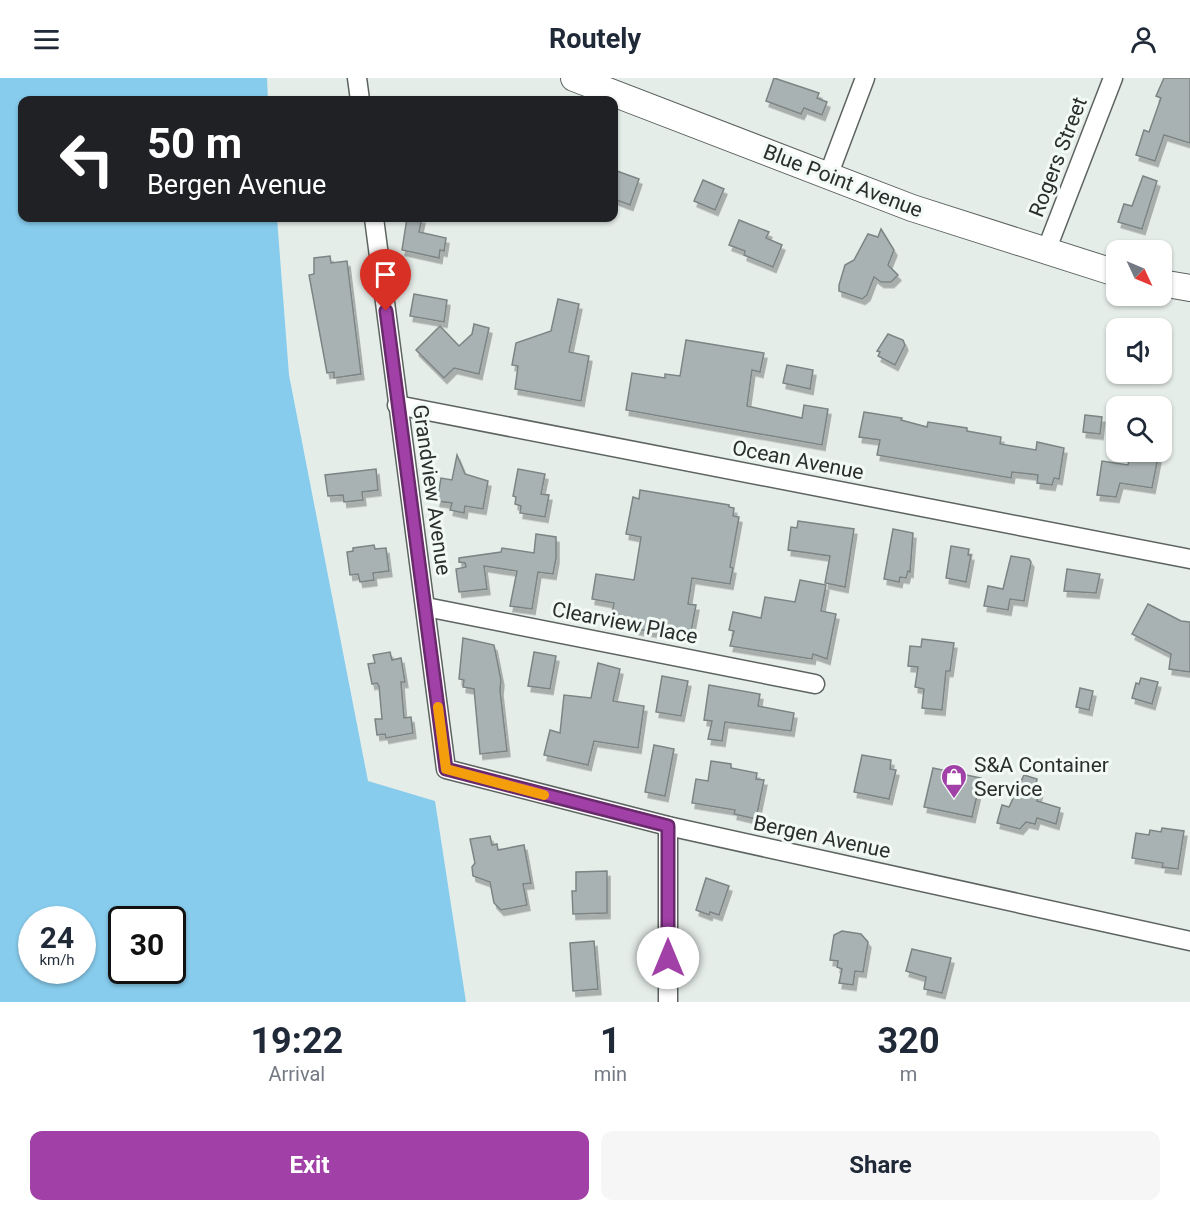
<!DOCTYPE html>
<html lang="en">
<head>
<meta charset="utf-8">
<style>
  :root { --surface:#fff; --page:#f6f6f7; --text:#1f2937; --muted:#747a83; --accent:#a140a6 }
  body { margin:0; font-family:Roboto,sans-serif; background:var(--page); color:var(--text); height:100vh; display:flex; flex-direction:column; font-size:22px; white-space:nowrap }
  * { box-sizing:border-box; margin:0 }
  p { font-size:20px; color:var(--muted) }
  .icon { flex:none; width:33px; height:33px; fill:none; stroke:currentColor; stroke-width:2; stroke-linecap:round; stroke-linejoin:round }
  .map { position:relative; height:924px; overflow:hidden }
  .drawer { display:flex; flex-direction:column; background:var(--surface); flex:1 }
  .drawer>* { flex:none }
  .guide { position:absolute; left:18px; top:18px; width:600px; height:126px; border-radius:12px; box-shadow:0 2px 4px #0004; background:#202124; color:#fff; overflow:hidden }
  .needle { width:39px; rotate:134deg }
  .fabs { position:absolute; left:1106px; top:162px; display:grid; gap:12px }
  .fabs a { display:grid; place-items:center; width:66px; height:66px; border-radius:12px; background:var(--surface); box-shadow:0 2px 4px #0004; font-size:30px }
  .speed { position:absolute; left:18px; top:828px; display:flex; gap:12px; font-size:30px; font-weight:700; text-align:center }
  .speed>* { display:grid; place-content:center; width:78px; height:78px; border-radius:50%; background:var(--surface); box-shadow:0 2px 4px #0004; line-height:1 }
  .speed small { font-size:15px; font-weight:400 }
  .speed .limit { border:3px solid #111; border-radius:9px; background:#fff; color:#111 }
  .pin { position:absolute; display:grid; place-items:center; width:51px; height:51px; color:#fff; margin:-62px -26px; border-radius:50% 50% 50% 0; rotate:-45deg; box-shadow:0 0 6px #0007 }
  .pin .icon { rotate:45deg }
  .me { position:absolute; width:66px; margin:-33px; rotate:0deg; stroke-linejoin:round; filter:drop-shadow(0 0 4px #0008) }
  .turn { display:flex; align-items:center; gap:21px; height:126px; padding:0 30px; font-size:27px }
  .turn .icon { width:78px; height:78px; stroke-width:2.5 }
  .turn b { display:block; font-size:42px; line-height:51px }
  .eta { display:flex; justify-content:space-evenly; align-items:center; height:102px; text-align:center }
  .eta b { font-size:36px; font-weight:700; line-height:42px }
  .cta { display:flex; gap:12px; margin-top:auto; padding:12px 30px }
  .cta a { flex:1; height:69px; border-radius:12px; background:var(--accent); color:#fff; font-size:24px; font-weight:700; line-height:69px; text-align:center }
  .cta a+a { background:var(--page); color:var(--text) }
  header { display:flex; justify-content:space-between; align-items:center; height:78px; padding:0 30px; background:var(--surface); font-size:27px; font-weight:700 }
  .map>svg:first-child { display:block }
  .water { fill:#87cced; fill-rule:evenodd }
  .building { fill:#a9b2b2; stroke:#7c8484; stroke-width:1.5; filter:url(#shadow) }
  .lines { fill:none; stroke-linecap:round; stroke-linejoin:round }
  .street-casing { stroke:#5c6360; stroke-width:21 }
  .secondary-casing { stroke:#5c6360; stroke-width:28 }
  .street { stroke:#fff; stroke-width:18 }
  .secondary { stroke:#fff; stroke-width:26 }
  .route-casing { stroke:#692a6c; stroke-width:15 }
  .route { stroke:#a140a6; stroke-width:10 }
  .slow { stroke:#f59e0b; stroke-width:10 }
  .labels { text-anchor:middle; dominant-baseline:central; stroke-width:6; stroke-linejoin:round; paint-order:stroke }
  .street-label { font-size:21px; fill:#2b2e2d; stroke:#f2faf6 }
  .poi-label { font-size:21px; fill:#2b2e2d; stroke:#f2faf6; text-anchor:start }
</style>
</head>
<body>
<header><svg class="icon" aria-label="menu" viewBox="0 0 24 24"><path d="M4 6h16M4 12h16M4 18h16"/></svg>Routely<svg class="icon" aria-label="person" viewBox="0 0 24 24"><circle cx="12" cy="8" r="4"/><path d="M4 21q1-7 8-7t8 7"/></svg></header>
<div class="map">
<svg width="1190" height="924" viewBox="0 0 1190 924">
  <defs>
    <filter id="shadow"><feDropShadow dx="3" dy="5.5" stdDeviation="0" flood-color="#0004"/></filter>
  </defs>
  <rect width="100%" height="100%" fill="#e5ede9"/>
  <path class="water" d="M0,0H267L268,22H22V140H277L289,297L368,703L435,723L466,924H0ZM32,842H82V892H32ZM122,842H172V892H122Z"/>
  <g class="building">
    <path d="M774,0L819,15L817,20L827,24L822,37L804,30L801,36L766,23Z"/>
    <path d="M1164,0H1190V65L1164,57L1155,83L1136,77L1144,52L1149,54L1161,20L1156,18Z"/>
    <path d="M614,92L639,101L630,127L614,121Z"/>
    <path d="M1143,98L1157,103L1142,151L1118,144L1124,126L1132,128Z"/>
    <path d="M703,102L724,111L715,132L694,123Z"/>
    <path d="M407,140H422L419,154L446,160L444,173L440,172L439,180L402,172Z"/>
    <path d="M739,142L769,154L766,160L782,167L773,189L744,177L745,173L729,167Z"/>
    <path d="M881,151L894,172L888,187L898,197L891,204H881L874,199L867,217L862,221L839,213V207L845,187L854,182L868,156L878,159Z"/>
    <path d="M330,178L331,185L347,183L361,296L334,300V294L327,295L309,197L314,196V180Z"/>
    <path d="M414,216L447,222L444,244L410,238Z"/>
    <path d="M558,221L579,226L569,274L589,278L581,323L515,311L518,288L512,287L516,265L551,253Z"/>
    <path d="M474,246L489,250L479,296L454,290L444,300L416,272L440,248L459,268L472,256Z"/>
    <path d="M888,256L903,262L905,267L895,287L878,278L880,274L877,273Z"/>
    <path d="M686,262L764,275L760,294L752,292L747,328L802,340L804,327L828,331L822,367L626,332L632,295L665,300V296L680,298Z"/>
    <path d="M787,287L813,292L810,311L783,305Z"/>
    <path d="M864,334L902,340L901,342L927,349L928,344L967,350V353L1001,359L1000,366L1036,372L1037,364L1064,370L1059,401L1054,400L1052,407L1037,405L1038,397L1012,394L1011,400L877,377L880,362L859,359Z"/>
    <path d="M1085,337L1102,339L1100,356L1083,354Z"/>
    <path d="M1130,374L1158,379L1152,410L1120,405L1116,419L1097,417L1102,383L1128,387Z"/>
    <path d="M457,377L465,396L488,403L483,431L465,428L464,435L450,432L452,425L437,423L441,400L452,402Z"/>
    <path d="M376,391L378,412L362,414L363,422L344,424L343,417L328,418L325,397Z"/>
    <path d="M518,391L545,396L541,416L549,417L545,439L520,435L521,428L515,426L516,419L513,418Z"/>
    <path d="M640,412L729,427V429L734,430L733,438L739,439L730,489L733,490L730,506L692,500L688,526L696,527L690,559L636,551L637,545L611,540L614,525L592,521L596,496L634,502L641,459L626,456L633,419L639,421Z"/>
    <path d="M798,443L854,451L845,509L825,505L830,478L788,472L791,449L797,450Z"/>
    <path d="M893,451L913,455L910,494L908,493L906,500L900,499L899,504L884,501Z"/>
    <path d="M536,456L556,459V480L553,496L538,494L532,531L510,528L517,493L484,488L487,511L459,514L456,491L466,489L465,485L459,484V480L501,474L502,470L534,475Z"/>
    <path d="M374,467L375,471L386,470L389,493L373,495L374,502L360,504L358,496L350,497L347,474L353,473V470Z"/>
    <path d="M951,468L969,471L968,477H971L966,504L946,500Z"/>
    <path d="M1011,478L1029,481L1031,484L1024,523L1010,521L1008,532L984,528L988,508L1003,511Z"/>
    <path d="M1067,491L1100,496L1096,515L1064,513Z"/>
    <path d="M800,502L826,507L821,533L836,536L827,581L813,576L812,581L730,568L734,553L729,552L733,534L761,540L765,519L795,524Z"/>
    <path d="M1148,526L1181,543L1190,544V594L1169,591L1171,576L1132,556Z"/>
    <path d="M463,560L494,567L501,602L500,612L507,673L480,676L474,611L463,609L464,602L459,601Z"/>
    <path d="M922,561L954,565L950,593H946L942,632L922,630L924,611L915,609L918,589L908,588L910,568L921,569Z"/>
    <path d="M390,574L392,582L401,580L405,604H401L404,640L411,639L413,655L386,660L385,656L377,657L375,641H382L379,608L377,605L372,606L368,586L375,585L373,577Z"/>
    <path d="M534,574L556,578L550,611L528,608Z"/>
    <path d="M598,585L620,591L613,623L644,628L638,670L594,663L588,687L544,677L550,652L560,655L564,617L591,620Z"/>
    <path d="M662,598L688,603L681,638L656,634Z"/>
    <path d="M1141,600L1158,604L1152,626L1132,620L1136,605L1139,606Z"/>
    <path d="M709,607L760,616L758,628L794,635L791,653L725,644L722,663L708,661L712,643L704,642Z"/>
    <path d="M1080,610L1093,613L1089,632L1076,629Z"/>
    <path d="M654,667L674,671L665,718L645,714Z"/>
    <path d="M862,677L891,682L890,691L896,692L889,721L854,714Z"/>
    <path d="M711,683L731,686V690L757,695L756,701L764,702L756,741L734,736L735,732L692,725L696,701L708,703Z"/>
    <path d="M933,690L981,700L972,739L924,729Z"/>
    <path d="M1024,697L1037,701L1036,706L1041,708L1037,723L1060,730L1056,746L1037,740L1035,746L1026,744L1020,751L997,745L1002,727L1009,729Z"/>
    <path d="M1162,750L1184,753L1178,791L1162,789L1163,785L1132,780L1136,755L1149,757L1150,752L1161,754Z"/>
    <path d="M490,758L492,767L497,766L498,772L524,767L531,805L523,806L527,827L501,832L494,825L490,804L473,798L472,789L475,785L470,761Z"/>
    <path d="M607,793V835L573,836L572,813H576V794Z"/>
    <path d="M706,800L729,808L719,837L710,834L709,837L696,832Z"/>
    <path d="M842,853L861,856L868,864L863,894L855,893L853,907L839,905L842,891L837,889L838,883L830,882L834,857Z"/>
    <path d="M594,863L598,911L573,913L570,865Z"/>
    <path d="M912,871L951,880L942,915L924,911L926,899L906,893Z"/>
  </g>
  <g class="lines">
    <defs>
      <g id="street">
        <path d="M357,0L360,22"/>
        <path d="M828,98L865,0"/>
        <path d="M374,140L446,691L668,748L1190,863"/>
        <path d="M1046,173L1113,0"/>
        <path d="M397,327L1190,481"/>
        <path d="M426,529L815,606"/>
        <path d="M668,748V924"/>
      </g>
      <g id="secondary">
        <path d="M574,0L912,130L1116,195"/>
        <path d="M1161,205L1190,210"/>
      </g>
    </defs>
    <use href="#street" class="street-casing"/>
    <use href="#secondary" class="secondary-casing"/>
    <use href="#street" class="street"/>
    <use href="#secondary" class="secondary"/>
  </g>
  <g class="lines">
    <defs>
      <path id="route" d="M386,233L446,691L668,748V880"/>
    </defs>
    <use href="#route" class="route-casing"/>
    <use href="#route" class="route"/>
    <path class="slow" d="M438,629L446,691L544,717"/>
  </g>
  <defs>
    <symbol id="shop-pin" viewBox="-11 -11 22 30"><path d="M0 17L-7.5 6A9.5 9.5 0 1 1 7.5 6Z" fill="#a140a6" stroke="#f2faf6"/><path d="M-5-2.5h2.3a2.7 3.5 0 0 1 5.4 0H5L5.5 6h-11ZM-1.5-2.5h3a1.5 2.3 0 0 0-3 0Z" fill="#fff"/></symbol>
  </defs>
  <g fill-rule="evenodd">
    <use href="#shop-pin" x="939" y="684" width="30" height="40"/>
  </g>
  <g class="labels">
    <g class="street-label">
      <text transform="translate(1058 79) rotate(-69)">Rogers Street</text>
      <text transform="translate(843 103) rotate(21)">Blue Point Avenue</text>
      <text transform="translate(798 382) rotate(11)">Ocean Avenue</text>
      <text transform="translate(432 412) rotate(82)">Grandview Avenue</text>
      <text transform="translate(625 545) rotate(11)">Clearview Place</text>
      <text transform="translate(822 759) rotate(12)">Bergen Avenue</text>
    </g>
    <g class="poi-label">
      <text x="974" y="687">S&amp;A Container<tspan x="974" dy="24">Service</tspan></text>
    </g>
  </g>
</svg>
<div class="fabs">
<a><svg class="needle" viewBox="-14 -14 28 28"><path d="M0-13l5 13h-10z" fill="#e53935"/><path d="M0 13l5-13h-10z" fill="#747a83"/></svg></a>
<a><svg class="icon" aria-label="sound" viewBox="0 0 24 24"><path d="M4 9h4l5-4v14l-5-4H4zM17 9q2 3 0 6"/></svg></a>
<a><svg class="icon" aria-label="search" viewBox="0 0 24 24"><circle cx="10" cy="10" r="6"/><path d="M15 15l6 6"/></svg></a>
</div>
<div class="speed"><div>24<small>km/h</small></div><div class="limit">30</div></div>
<div class="pin" style="left:386px;top:233px;background:#d93025"><svg class="icon" aria-label="arrive" viewBox="0 0 24 24"><path d="M6 21V4h12l-3 4 3 4H6"/></svg></div>
<svg class="me" style="left:668px;top:880px" viewBox="-20 -20 40 40"><circle r="19" fill="#fff"/><path d="M0-13L10 11 0 6-10 11z" fill="#a140a6"/></svg>
<div class="guide">
<div class="turn"><svg class="icon" aria-label="left" viewBox="0 0 24 24"><path d="M17 20v-9H6M10 6l-5 5 5 5"/></svg><div><b>50 m</b>Bergen Avenue</div></div>
</div>
</div>
<section class="drawer">
<div class="eta">
<div><b>19:22</b><p>Arrival</p></div>
<div><b>1</b><p>min</p></div>
<div><b>320</b><p>m</p></div>
</div>
<div class="cta"><a>Exit</a><a>Share</a></div>
</section>
</body>
</html>
